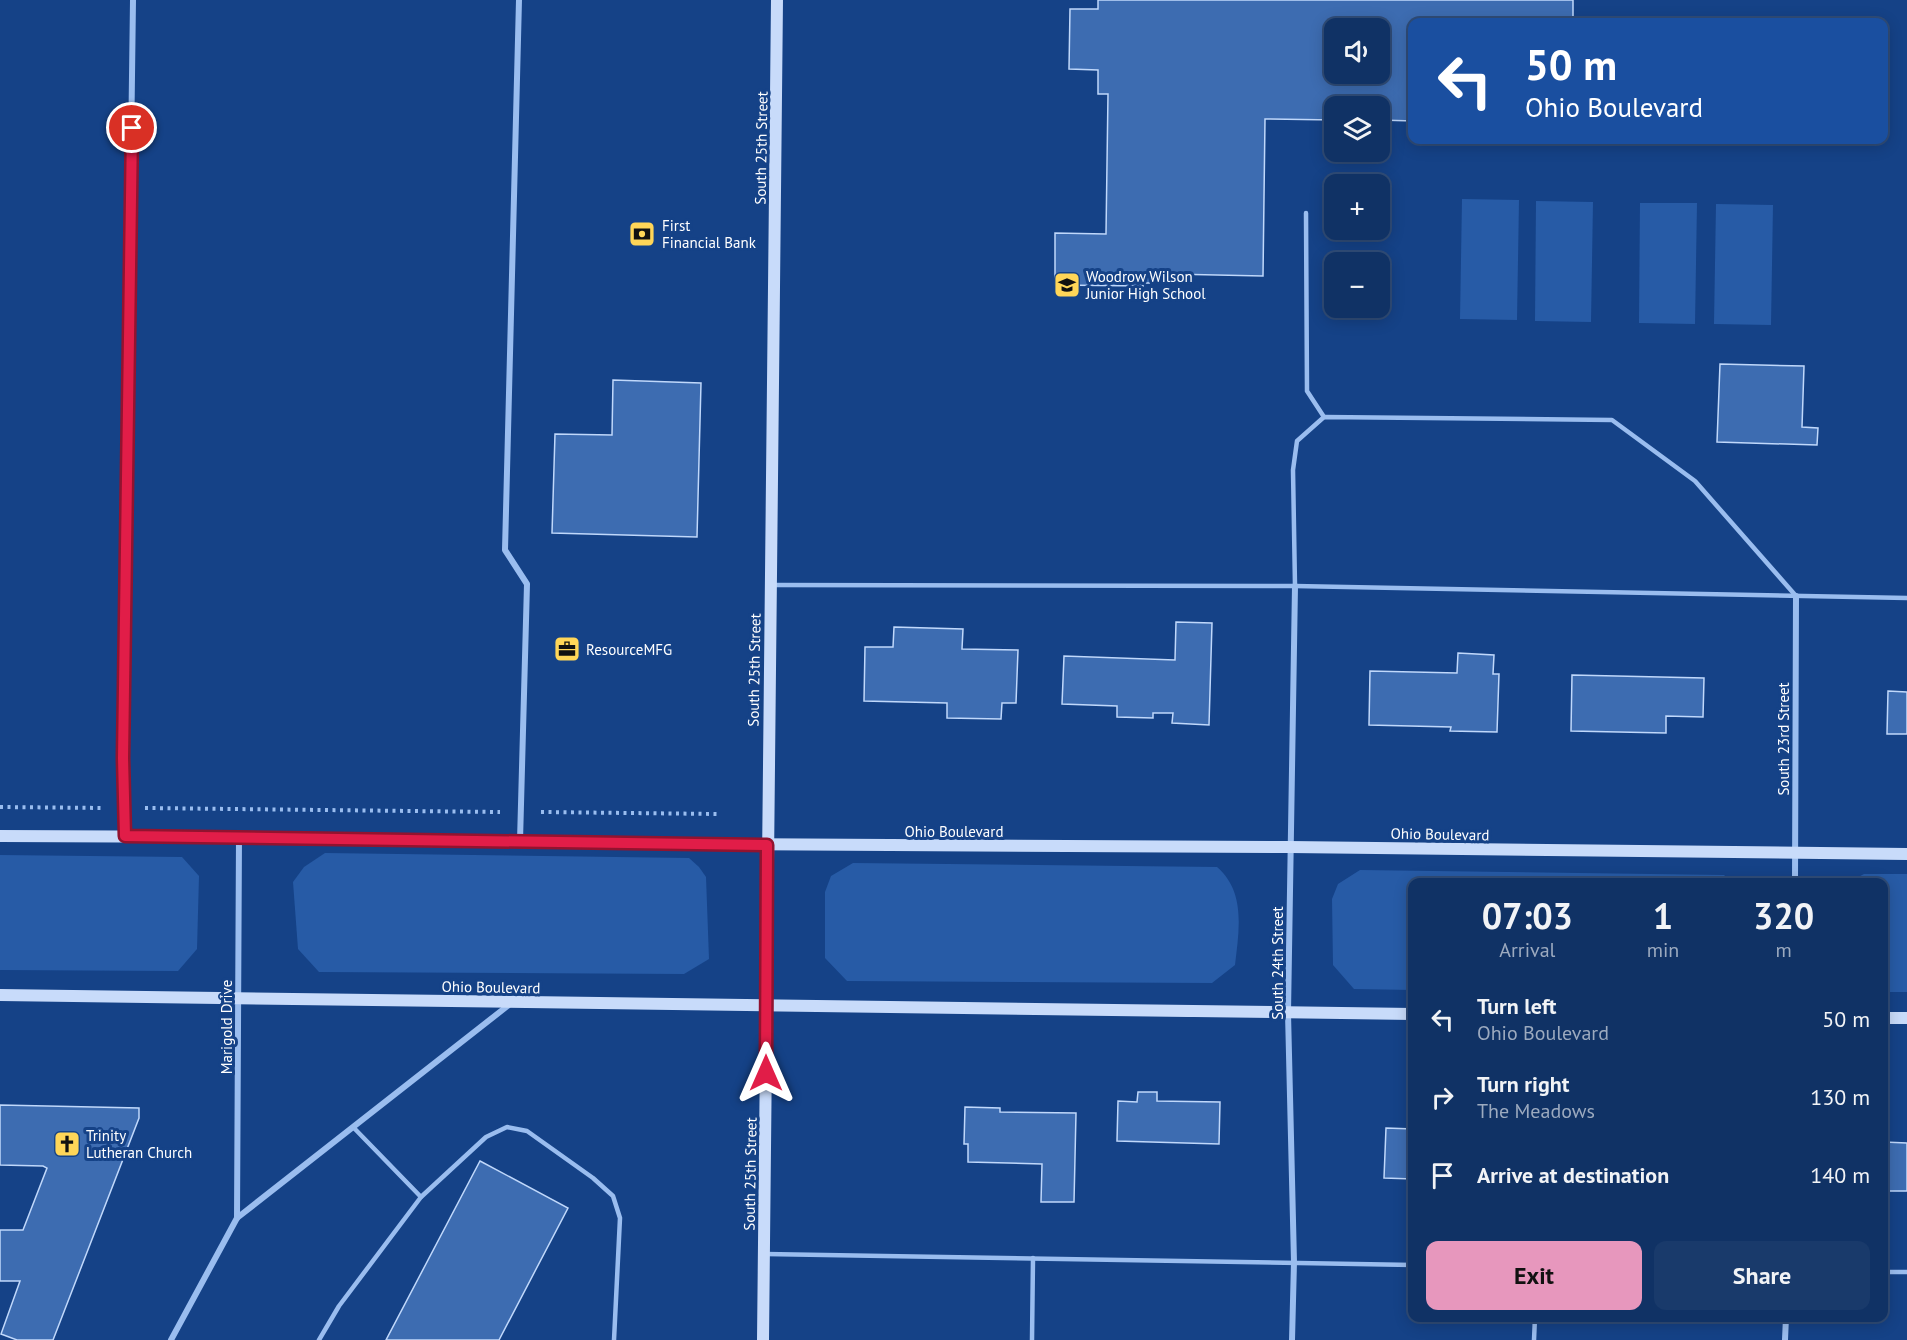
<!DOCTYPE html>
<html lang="en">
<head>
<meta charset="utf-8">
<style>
  :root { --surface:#103265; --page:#193a6b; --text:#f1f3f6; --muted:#9caabf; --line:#304d79; --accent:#e797bd }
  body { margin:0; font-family:"PT Sans",sans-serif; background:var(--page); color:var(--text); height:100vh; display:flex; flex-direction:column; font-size:22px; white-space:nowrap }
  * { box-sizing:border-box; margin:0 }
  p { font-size:20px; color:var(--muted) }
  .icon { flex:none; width:33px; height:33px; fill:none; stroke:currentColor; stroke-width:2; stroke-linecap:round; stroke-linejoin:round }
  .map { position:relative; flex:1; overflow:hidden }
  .details { position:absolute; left:1408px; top:878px; width:480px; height:444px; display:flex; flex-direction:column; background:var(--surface); border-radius:12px; box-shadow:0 3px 15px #0003,0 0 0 2px var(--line) }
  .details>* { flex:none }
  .hud { position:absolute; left:1408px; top:18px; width:480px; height:126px; border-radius:12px; box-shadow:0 3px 15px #0003,0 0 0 2px var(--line); background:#1a4fa0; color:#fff; overflow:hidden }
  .fabs { position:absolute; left:1324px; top:18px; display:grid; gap:12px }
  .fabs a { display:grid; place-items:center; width:66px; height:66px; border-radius:12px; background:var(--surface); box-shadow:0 3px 15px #0003,0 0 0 2px var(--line); font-size:30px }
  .pin { position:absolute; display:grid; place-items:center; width:51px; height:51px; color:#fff; margin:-26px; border:3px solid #fff; border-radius:50%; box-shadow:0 2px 6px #0007 }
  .me { position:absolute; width:66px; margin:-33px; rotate:0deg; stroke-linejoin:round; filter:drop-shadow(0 0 4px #0008) }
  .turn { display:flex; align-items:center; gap:21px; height:126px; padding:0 18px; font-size:27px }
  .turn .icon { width:78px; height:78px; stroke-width:2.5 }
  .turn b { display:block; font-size:42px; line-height:51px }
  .eta { display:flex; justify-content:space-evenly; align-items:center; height:102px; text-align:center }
  .eta b { font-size:36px; font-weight:700; line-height:42px }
  .action { display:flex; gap:12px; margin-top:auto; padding:12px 18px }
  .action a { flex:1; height:69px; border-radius:12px; background:var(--accent); color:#111; font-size:24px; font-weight:700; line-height:69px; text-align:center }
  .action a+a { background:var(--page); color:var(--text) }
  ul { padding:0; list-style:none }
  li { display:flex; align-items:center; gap:18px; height:78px; padding:0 18px }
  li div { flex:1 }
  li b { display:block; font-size:22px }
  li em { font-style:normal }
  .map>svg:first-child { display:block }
  .green { fill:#275ba6 }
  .building { fill:#3d6cb1; stroke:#c0d8fb; stroke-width:1.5; fill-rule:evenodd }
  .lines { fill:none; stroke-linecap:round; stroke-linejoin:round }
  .path { stroke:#9abdef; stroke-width:4; stroke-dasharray:3 4.5; stroke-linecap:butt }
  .lane { stroke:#9abdef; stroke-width:4.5 }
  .street { stroke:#9abdef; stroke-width:6 }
  .secondary { stroke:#c8dbfa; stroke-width:12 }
  .route-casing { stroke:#92132f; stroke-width:15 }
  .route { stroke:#e11d48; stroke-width:10 }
  .labels { text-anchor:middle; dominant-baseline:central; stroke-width:6; stroke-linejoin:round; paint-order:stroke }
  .street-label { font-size:15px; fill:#fff; stroke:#154287 }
  .poi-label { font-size:15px; fill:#fff; stroke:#154287; text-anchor:start }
</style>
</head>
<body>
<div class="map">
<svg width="1907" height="1340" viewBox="0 0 1907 1340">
  <rect width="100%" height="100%" fill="#154287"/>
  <g class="green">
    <path d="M1642,18L1699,19V22H1642Z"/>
    <path d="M1719,19L1776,20V22H1719Z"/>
    <path d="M1462,199L1519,200L1517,320L1460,319Z"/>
    <path d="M1536,201L1593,202L1591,322L1535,321Z"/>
    <path d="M1640,203H1697L1695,324L1639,323Z"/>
    <path d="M1716,204L1773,205L1771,325L1714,324Z"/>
    <path d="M325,853L689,858L699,867L706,877L709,959L684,974L319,972L298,949L293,882L304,867Z"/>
    <path d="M0,855L182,857L199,876L197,949L178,971L0,970Z"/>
    <path d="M853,863L1217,867C1246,892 1239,930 1235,965L1212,983L847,981L825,958V892L831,876Z"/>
    <path d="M1360,870L1724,875L1732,882H1413V990L1354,989L1333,965L1332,899L1338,884Z"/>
    <path d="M1864,874H1907V992H1884V882H1849Z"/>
  </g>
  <g class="building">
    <path d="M1098,0H1573V22H1413V121L1380,120V106H1335V120L1265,119L1263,276L1170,274V283H1143V286L1055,285V233L1106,234L1108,94H1098V70L1069,69L1070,9H1098ZM1335,28H1380V74H1335Z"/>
    <path d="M1720,364L1804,366L1802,427L1818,428L1817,445L1717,442Z"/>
    <path d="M613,380L701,383L697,537L552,533L555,434L612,435Z"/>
    <path d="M1176,622L1212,623L1209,725L1172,723L1173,713H1153V718L1117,717V706L1062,704L1064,656L1175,660Z"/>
    <path d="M894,627L963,629L962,649L1018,650L1016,703H1002L1001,719L947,718V703L864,701L865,647H893Z"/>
    <path d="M1458,653L1494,655L1493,674H1499L1497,732L1450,731L1451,727L1369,725L1370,671L1457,673Z"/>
    <path d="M1572,675L1704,678L1703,717L1666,716V733L1571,731Z"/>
    <path d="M1888,691L1907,692V734H1887Z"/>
    <path d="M1138,1092H1157V1101L1220,1102L1219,1144L1117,1141L1118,1101L1137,1102Z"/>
    <path d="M0,1105L139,1108V1118L53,1340H17L1,1334L20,1281H0V1230H23L47,1168L43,1166L0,1165Z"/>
    <path d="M965,1107L1000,1108V1112L1076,1113L1074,1202H1041L1042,1164L968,1162V1144H964Z"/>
    <path d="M1386,1128L1413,1129V1179L1384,1178Z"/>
    <path d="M1884,1142L1907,1143V1191H1884Z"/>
    <path d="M480,1161L568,1208L499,1340H386Z"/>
  </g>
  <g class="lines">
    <g class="path">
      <path d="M0,807L104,808"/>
      <path d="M145,808L500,812"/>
      <path d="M541,812L717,814"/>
    </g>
    <g class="lane">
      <path d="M1306,213L1307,391L1324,417"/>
      <path d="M773,585L1295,586L1907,598"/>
      <path d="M1295,586L1293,470L1297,441L1324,417L1612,420L1695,481L1796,596"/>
      <path d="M353,1127L421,1197"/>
      <path d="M765,1254L1413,1265"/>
      <path d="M1884,1272H1907"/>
      <path d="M319,1340L339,1306L421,1197L486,1137L507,1127L527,1131L593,1178L613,1196L620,1218L614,1340"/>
      <path d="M1032,1340L1033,1258"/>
      <path d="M1534,1340L1535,1317"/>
    </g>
    <g class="street">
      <path d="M519,0L505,550L527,584L520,841"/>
      <path d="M125,836L123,758L133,0"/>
      <path d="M1795,882L1796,596"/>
      <path d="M237,1218L239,837"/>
      <path d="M171,1340L237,1218L510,1004"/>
      <path d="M1292,1340L1294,1262L1288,1013L1295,586"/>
      <path d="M1785,1340L1786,1317"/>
    </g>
    <g class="secondary">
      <path d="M0,836L239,837L689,844L1290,847L1907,854"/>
      <path d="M0,995L1413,1014"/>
      <path d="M1884,1018H1907"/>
      <path d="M763,1340L777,0"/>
    </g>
  </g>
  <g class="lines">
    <defs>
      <path id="route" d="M132,128L123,758L125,836L767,845L766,1073"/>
    </defs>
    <use href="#route" class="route-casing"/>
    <use href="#route" class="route"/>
  </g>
  <defs>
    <symbol id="bank-square" viewBox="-11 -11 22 22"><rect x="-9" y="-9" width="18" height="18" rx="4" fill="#ffd658" stroke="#154287"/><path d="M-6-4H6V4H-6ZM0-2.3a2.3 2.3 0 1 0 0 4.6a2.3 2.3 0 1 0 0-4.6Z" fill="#111"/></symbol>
    <symbol id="school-square" viewBox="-11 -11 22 22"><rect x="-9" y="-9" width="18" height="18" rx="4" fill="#ffd658" stroke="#154287"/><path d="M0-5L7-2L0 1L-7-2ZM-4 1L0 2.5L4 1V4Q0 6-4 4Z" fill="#111"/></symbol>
    <symbol id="office-square" viewBox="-11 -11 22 22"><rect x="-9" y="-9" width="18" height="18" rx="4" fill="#ffd658" stroke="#154287"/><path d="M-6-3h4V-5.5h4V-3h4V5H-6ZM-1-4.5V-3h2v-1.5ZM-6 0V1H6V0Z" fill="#111"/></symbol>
    <symbol id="church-square" viewBox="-11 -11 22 22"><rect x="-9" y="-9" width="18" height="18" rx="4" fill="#ffd658" stroke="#154287"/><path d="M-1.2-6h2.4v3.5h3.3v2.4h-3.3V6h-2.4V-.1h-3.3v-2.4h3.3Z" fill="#111"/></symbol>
  </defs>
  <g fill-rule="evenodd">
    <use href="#bank-square" x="627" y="219" width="30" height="30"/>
    <use href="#school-square" x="1052" y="270" width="30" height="30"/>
    <use href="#office-square" x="552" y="634" width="30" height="30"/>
    <use href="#church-square" x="52" y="1129" width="30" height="30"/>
  </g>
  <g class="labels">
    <g class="street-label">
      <text transform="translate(761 148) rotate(-89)">South 25th Street</text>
      <text transform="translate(754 670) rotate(-89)">South 25th Street</text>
      <text transform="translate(1783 739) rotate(-90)">South 23rd Street</text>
      <text x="954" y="831">Ohio Boulevard</text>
      <text transform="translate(1440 834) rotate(1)">Ohio Boulevard</text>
      <text transform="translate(1277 963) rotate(-90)">South 24th Street</text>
      <text transform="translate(491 987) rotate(1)">Ohio Boulevard</text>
      <text transform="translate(226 1027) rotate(-90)">Marigold Drive</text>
      <text transform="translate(750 1174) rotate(-89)">South 25th Street</text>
    </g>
    <g class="poi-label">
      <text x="662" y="225">First<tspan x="662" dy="17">Financial Bank</tspan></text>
      <text x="1086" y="276">Woodrow Wilson<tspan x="1086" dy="17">Junior High School</tspan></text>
      <text x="586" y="649">ResourceMFG</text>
      <text x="86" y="1135">Trinity<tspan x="86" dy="17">Lutheran Church</tspan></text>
    </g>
  </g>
</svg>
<div class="fabs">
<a><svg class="icon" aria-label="sound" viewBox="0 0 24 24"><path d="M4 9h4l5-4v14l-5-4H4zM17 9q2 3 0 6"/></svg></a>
<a><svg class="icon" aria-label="layers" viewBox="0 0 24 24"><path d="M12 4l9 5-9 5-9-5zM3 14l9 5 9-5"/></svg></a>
<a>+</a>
<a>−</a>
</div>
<div class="pin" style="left:132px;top:128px;background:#d93025"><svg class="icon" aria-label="arrive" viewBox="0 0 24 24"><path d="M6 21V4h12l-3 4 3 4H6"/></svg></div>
<svg class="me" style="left:766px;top:1073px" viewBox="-20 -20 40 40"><path d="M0-17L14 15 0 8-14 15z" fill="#e11d48" stroke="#fff" stroke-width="4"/></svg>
<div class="hud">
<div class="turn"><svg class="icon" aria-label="left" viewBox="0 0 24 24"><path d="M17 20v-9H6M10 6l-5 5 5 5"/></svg><div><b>50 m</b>Ohio Boulevard</div></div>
</div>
<section class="details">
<div class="eta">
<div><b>07:03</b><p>Arrival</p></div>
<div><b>1</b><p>min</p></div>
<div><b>320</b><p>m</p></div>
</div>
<ul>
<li><svg class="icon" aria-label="left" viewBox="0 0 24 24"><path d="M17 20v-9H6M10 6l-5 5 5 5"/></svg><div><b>Turn left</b><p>Ohio Boulevard</p></div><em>50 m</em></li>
<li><svg class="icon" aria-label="right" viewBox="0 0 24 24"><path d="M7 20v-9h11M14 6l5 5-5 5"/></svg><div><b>Turn right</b><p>The Meadows</p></div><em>130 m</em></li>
<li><svg class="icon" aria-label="arrive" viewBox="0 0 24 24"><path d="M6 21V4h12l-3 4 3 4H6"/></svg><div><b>Arrive at destination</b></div><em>140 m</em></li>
</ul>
<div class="action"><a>Exit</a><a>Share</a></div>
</section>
</div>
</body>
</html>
